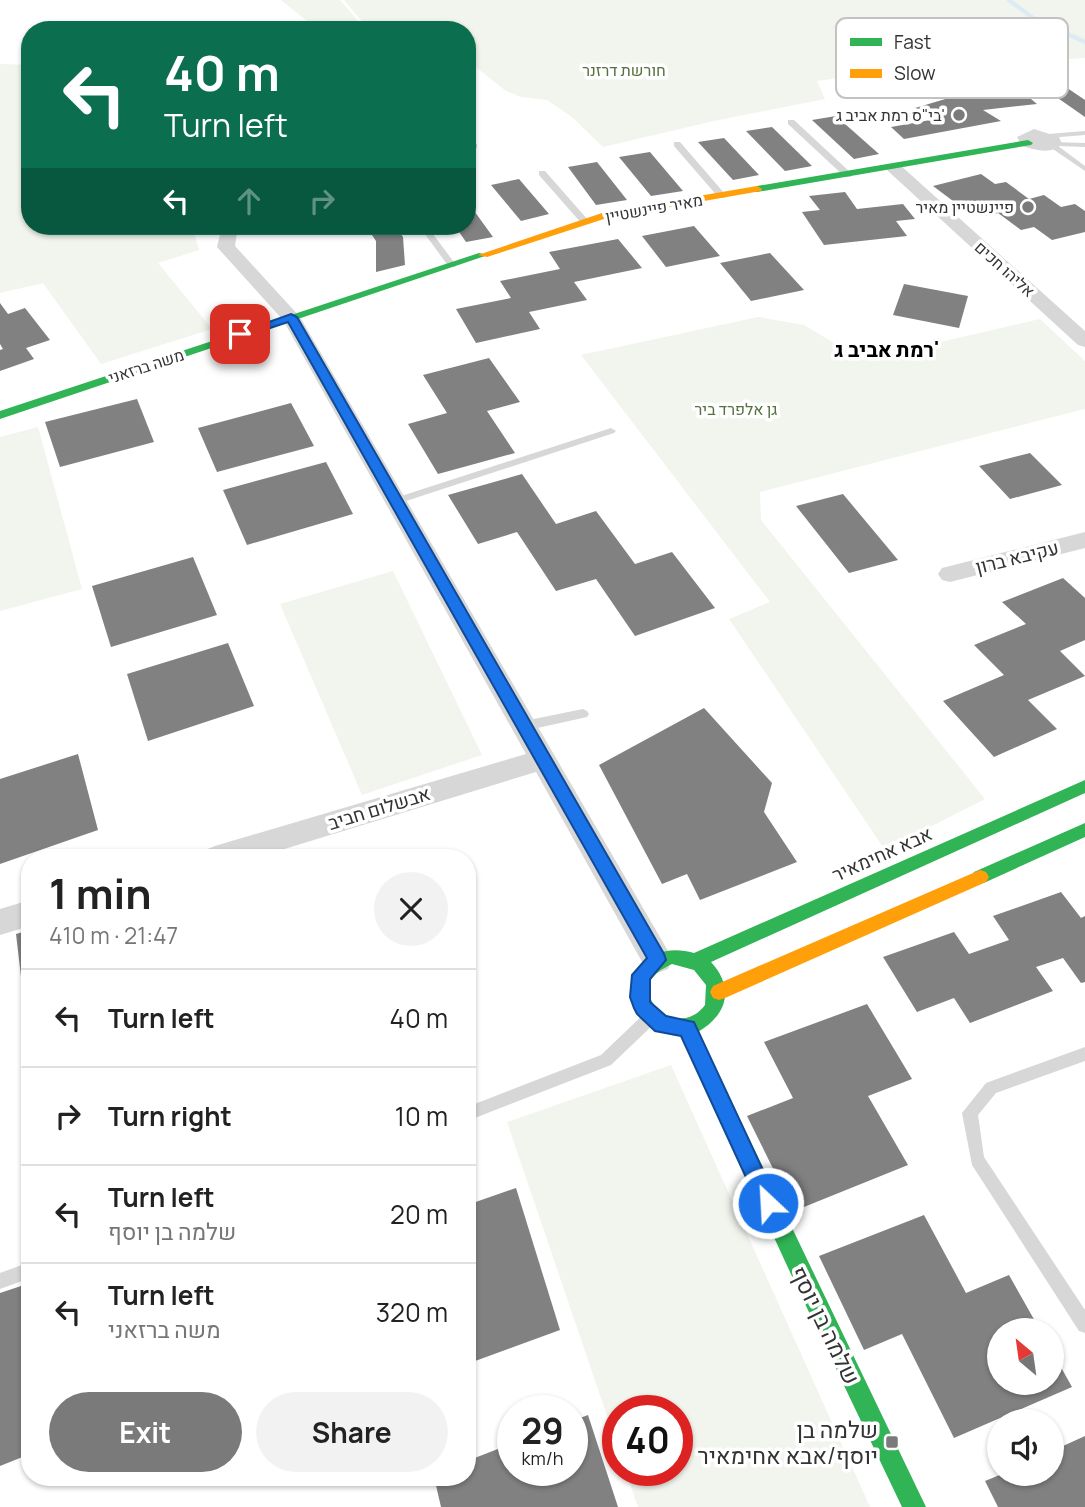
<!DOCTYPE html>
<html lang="en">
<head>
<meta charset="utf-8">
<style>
  :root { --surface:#fff; --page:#f2f2f2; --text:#222; --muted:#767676; --line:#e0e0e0; --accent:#7a7a7a }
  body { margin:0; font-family:Manrope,Heebo,sans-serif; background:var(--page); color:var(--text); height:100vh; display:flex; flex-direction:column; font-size:26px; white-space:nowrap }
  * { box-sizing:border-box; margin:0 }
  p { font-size:23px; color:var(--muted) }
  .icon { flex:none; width:38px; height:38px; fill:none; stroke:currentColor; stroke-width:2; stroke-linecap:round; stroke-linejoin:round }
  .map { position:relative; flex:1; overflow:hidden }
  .details { position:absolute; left:21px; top:849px; width:455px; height:637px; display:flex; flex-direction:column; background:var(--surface); border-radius:28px; box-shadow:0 2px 5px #0004 }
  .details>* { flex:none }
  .guide { position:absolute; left:21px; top:21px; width:455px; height:214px; border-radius:28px; box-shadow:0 2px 5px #0004; background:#0b6e4f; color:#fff; overflow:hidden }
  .needle { width:46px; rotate:331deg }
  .buttons { position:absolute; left:987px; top:1318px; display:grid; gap:14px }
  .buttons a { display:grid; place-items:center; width:77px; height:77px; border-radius:50%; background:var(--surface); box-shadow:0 2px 5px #0004; font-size:35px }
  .speed { position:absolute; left:497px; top:1395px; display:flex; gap:14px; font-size:35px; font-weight:700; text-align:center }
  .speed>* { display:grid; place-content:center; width:91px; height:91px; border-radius:50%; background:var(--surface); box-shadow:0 2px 5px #0004; line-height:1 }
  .speed small { font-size:18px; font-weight:400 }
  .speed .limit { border:10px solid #d22; background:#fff; color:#111 }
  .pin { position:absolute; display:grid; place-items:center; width:60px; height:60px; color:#fff; margin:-30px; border-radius:14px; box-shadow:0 4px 10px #0006 }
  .me { position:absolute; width:77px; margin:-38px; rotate:335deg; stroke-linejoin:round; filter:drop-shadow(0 0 5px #0008) }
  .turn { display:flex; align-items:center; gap:24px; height:147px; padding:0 28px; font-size:32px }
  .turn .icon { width:91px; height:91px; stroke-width:2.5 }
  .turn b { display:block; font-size:49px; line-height:60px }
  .lanes { display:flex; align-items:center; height:66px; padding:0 28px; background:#0003; justify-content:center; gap:35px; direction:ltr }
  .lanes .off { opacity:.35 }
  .round { display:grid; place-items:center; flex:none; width:74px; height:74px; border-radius:37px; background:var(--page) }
  .overview { display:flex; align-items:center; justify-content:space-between; height:119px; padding:0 28px }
  h1 { font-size:42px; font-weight:700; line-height:52px }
  .action { display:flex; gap:14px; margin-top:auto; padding:14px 28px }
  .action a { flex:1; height:80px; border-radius:42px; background:var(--accent); color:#fff; font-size:28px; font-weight:700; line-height:80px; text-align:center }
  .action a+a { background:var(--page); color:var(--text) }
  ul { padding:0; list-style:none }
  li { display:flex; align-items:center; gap:21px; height:98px; padding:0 28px; border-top:2px solid var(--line) }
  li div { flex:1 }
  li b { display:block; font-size:26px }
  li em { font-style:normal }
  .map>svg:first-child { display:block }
  .green { fill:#f1f5ed }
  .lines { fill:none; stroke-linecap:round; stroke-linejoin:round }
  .stream { stroke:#ddebf3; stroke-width:4.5 }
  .building { fill:#818181 }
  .lane { fill:#d7d7d7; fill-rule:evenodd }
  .street { fill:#d7d7d7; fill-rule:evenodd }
  .fast { fill:#30b455; fill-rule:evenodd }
  .slow { fill:#ff9f0a; fill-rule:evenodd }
  .route { fill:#1a73e8; stroke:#114b97; stroke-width:2 }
  .poi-dot { fill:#7a7a7a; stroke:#fff; stroke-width:2.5 }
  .labels { text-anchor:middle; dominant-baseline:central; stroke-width:7; stroke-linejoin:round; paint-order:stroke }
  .far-park-label { font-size:16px; fill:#56703f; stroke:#fff }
  .far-poi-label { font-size:16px; fill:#333; stroke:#fff; text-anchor:end }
  .far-street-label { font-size:16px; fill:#333; stroke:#fff }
  .street-label { font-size:19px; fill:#333; stroke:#fff }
  .far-district-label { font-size:21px; font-weight:bold; fill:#000; stroke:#fff }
  .near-street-label { font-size:23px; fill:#333; stroke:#fff }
  .near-poi-label { font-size:23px; fill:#333; stroke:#fff; text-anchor:end }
  .key { fill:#fff; stroke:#c2c2c2; stroke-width:2 }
  .key-label { font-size:19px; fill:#333 }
</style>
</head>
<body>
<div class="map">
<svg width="1085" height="1507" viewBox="0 0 1085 1507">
  <rect width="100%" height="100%" fill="#fff"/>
  <g class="green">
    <path d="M281,0H340L365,29L318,30Z"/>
    <path d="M344,0H1085V58L1003,64L993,56L817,81L825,99L714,121L603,147L572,117L547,100L521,97L506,91L467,60V30H369Z"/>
    <path d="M0,64L30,65V226H192L199,250L158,263L212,329L101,364L43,283L0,293Z"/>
    <path d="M758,317L804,325L863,360L1040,319L1085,361V409L760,492L761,520L985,799L885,850L729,619L770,602L581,355Z"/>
    <path d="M38,427L82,589L0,611V437Z"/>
    <path d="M393,571L482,755L362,795L280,604Z"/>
    <path d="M671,1065L870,1507H638L625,1470H677V1410H618V1448L507,1122Z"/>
  </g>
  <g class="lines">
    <path class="stream" d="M1009,0L1033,18L1085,42"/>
  </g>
  <g class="building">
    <path d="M1051,77L1085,100V117L1032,80Z"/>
    <path d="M1019,89L1037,104L983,110L1001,121L904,139L891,127L936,119L915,108L969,92Z"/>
    <path d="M836,116L879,154L854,159L812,120Z"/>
    <path d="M772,127L812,166L785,171L746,131Z"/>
    <path d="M724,138L759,175L733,180L698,142Z"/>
    <path d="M650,152L683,191L651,196L619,157Z"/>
    <path d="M597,162L627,200L596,205L568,167Z"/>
    <path d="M981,174L995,184L1006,182L1029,199L1044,195L1061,207L1075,204L1085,211V232L1052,240L1034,227L1021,230L998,213L986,216L972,205L961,207L933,186Z"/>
    <path d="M519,179L549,214L521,221L491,185Z"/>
    <path d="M845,192L857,209L903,204L915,219L896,221L907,236L824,245L802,212L820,210L809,196Z"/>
    <path d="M467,201L493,237L466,242L455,226H467Z"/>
    <path d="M366,226H395L403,237L405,265L376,272V241Z"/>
    <path d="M694,226L720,256L666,267L642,236Z"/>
    <path d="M618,239L642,268L574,282L587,300L529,312L540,329L476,343L456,309L511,298L500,281L560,269L549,252Z"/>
    <path d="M770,253L804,290L751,301L720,263Z"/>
    <path d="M904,284L968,296L959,328L893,315Z"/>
    <path d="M0,303L8,314L25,308L50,340L26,348L34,359L0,371V350L3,349L0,344Z"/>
    <path d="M489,358L520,402L487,411L515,453L438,474L408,424L447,413L423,375Z"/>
    <path d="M137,399L154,442L60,467L45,422Z"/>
    <path d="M291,403L314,446L217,472L198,428Z"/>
    <path d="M1030,453L1062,485L1010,499L979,466Z"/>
    <path d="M326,462L353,514L247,545L223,490Z"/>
    <path d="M522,474L556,524L596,511L635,564L672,552L715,608L635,636L596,579L556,591L517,532L478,544L448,495Z"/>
    <path d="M843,494L898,560L849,573L796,506Z"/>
    <path d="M193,557L217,615L111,647L92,586Z"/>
    <path d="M1063,578L1085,598V640L1060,651L1085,676L1028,700L1057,729L994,757L943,701L1004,675L974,645L1026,624L1002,602Z"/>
    <path d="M228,643L254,706L148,741L127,674Z"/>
    <path d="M704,708L772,783L764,812L797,862L700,900L687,874L662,884L599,765Z"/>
    <path d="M78,754L98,830L0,864V779Z"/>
    <path d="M1061,892L1081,918L1085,916V982L1081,983L1063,958L1036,967L1053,991L970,1023L954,998L917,1012L883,957L954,932L969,954L1009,940L993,916Z"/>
    <path d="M30,930V1036H28L16,934Z"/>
    <path d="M867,1004L912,1079L868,1096L908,1165L794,1211L747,1116L793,1098L764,1042Z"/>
    <path d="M516,1188L560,1330L467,1364V1205Z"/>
    <path d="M924,1215L966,1293L1009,1275L1040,1330H999V1382H1052V1351L1072,1387L954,1438L902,1334L864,1350L819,1256Z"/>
    <path d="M30,1283V1454L0,1466V1293Z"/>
    <path d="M588,1415L618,1507H441L434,1477H467V1461L513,1443V1470H572V1421Z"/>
    <path d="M1085,1436V1507H998L985,1481L1002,1474H1052V1451Z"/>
  </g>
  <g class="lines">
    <g class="lane">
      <path d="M788,120H794L851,173V177H845L788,124Z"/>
      <path d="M1085,131V135L1048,138L1044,136L1048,134Z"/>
      <path d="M467,137L477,144V148H471L467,143Z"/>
      <path d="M674,142H680L725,194V198H719L674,146Z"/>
      <path d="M1054,142L1085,143V147L1058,146L1085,166V171L1047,145Z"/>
      <path d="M539,171H545L588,220V224H582L539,175Z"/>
      <path d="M419,226H427L456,265L455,267H449Z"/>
      <path d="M611,428L616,431L614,433L400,503H392L391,501L392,499Z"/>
      <path d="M583,709L587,711L589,714L587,717L524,731L518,726L524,721Z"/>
      <path d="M650,1011L655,1013L657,1018L655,1023L611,1065L467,1121V1107L601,1055L645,1013Z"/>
      <path d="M1085,1047V1061L996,1093L978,1115L984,1157L1085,1310V1333L1079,1331L972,1165L962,1113L986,1083Z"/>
      <path d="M30,1262V1278L0,1289V1273Z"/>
    </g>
    <g class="street">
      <path d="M1034,129L1059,137L1062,144C1050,155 1037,150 1022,146L1017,137Z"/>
      <path d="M894,163L900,165L1085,331V347L1078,345L888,171L886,168Z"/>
      <path d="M222,226H238L235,246L300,317L668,951L672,960L668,969L657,973L646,969L536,772L255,858H201L205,850L215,846L526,754L283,320L217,247Z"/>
      <path d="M1085,532V548L950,582L942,580L938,574L942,568L950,566Z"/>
      <path d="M30,900V926L0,935V909Z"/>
    </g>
    <g class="fast">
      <path d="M1028,140L1033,143L1031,145L757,192L752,189L757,186Z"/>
      <path d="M479,253L488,255L0,419V411Z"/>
      <path d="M1085,780V793L711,962C735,988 727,1015 698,1032L926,1507H902L796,1285L681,1036C673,1036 667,1033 660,1031C606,1010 632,935 694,953ZM672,964L694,970L706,985L705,1005C678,1041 629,996 657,973C661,969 667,967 672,964Z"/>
      <path d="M1085,823V837L986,882L980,884L974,882L971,877L974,872Z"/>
    </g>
    <g class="slow">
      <path d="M757,186L762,189L761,191L607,218L487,257L478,255L605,212Z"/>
      <path d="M980,870L986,872L989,877L986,882L725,998L719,1000L713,998L710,992L713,986Z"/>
    </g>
  </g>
  <path class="route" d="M291,314L297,317L664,954L666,960L650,979V1002L666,1016L694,1022L775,1196L778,1203L775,1210L768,1213L761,1210L681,1036L655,1031L637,1014L634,1008L630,997L632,975L647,958L288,322L240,338L235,334Z"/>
  <g class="poi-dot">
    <circle cx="959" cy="115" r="7"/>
    <circle cx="1028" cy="207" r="7"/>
    <rect x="885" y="1435" width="14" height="14" rx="3.5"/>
  </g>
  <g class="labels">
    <g class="far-park-label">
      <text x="624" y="70">חורשת דרזנר</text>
      <text x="736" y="409">גן אלפרד ביר</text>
    </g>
    <g class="far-poi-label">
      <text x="945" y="115">בי"ס רמת אביב ג'</text>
      <text x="1014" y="207">פיינשטיין מאיר</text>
    </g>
    <g class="far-street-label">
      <text transform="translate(654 208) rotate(-10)">מאיר פיינשטיין</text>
      <text transform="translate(1005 269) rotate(42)">אליהו חכים</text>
      <text transform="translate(146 366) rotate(-18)">משה ברזאני</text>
    </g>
    <g class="street-label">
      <text transform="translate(1017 557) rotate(-14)">עקיבא ברון</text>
      <text transform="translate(379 808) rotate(-17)">אבשלום חביב</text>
      <text transform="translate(882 854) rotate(-24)">אבא אחימאיר</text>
    </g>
    <g class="far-district-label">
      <text x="887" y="349">רמת אביב ג'</text>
    </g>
    <g class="near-street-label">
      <text transform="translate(826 1325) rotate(64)">שלמה בן יוסף</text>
    </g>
    <g class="near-poi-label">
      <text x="878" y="1429">שלמה בן<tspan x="878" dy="26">יוסף/אבא אחימאיר</tspan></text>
    </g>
  </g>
  <rect x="836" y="18" width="232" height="80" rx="10" class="key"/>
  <rect x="850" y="38" width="32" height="8" fill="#30b455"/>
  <rect x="850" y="69" width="32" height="9" fill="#ff9f0a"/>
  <g class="key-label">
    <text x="894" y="49">Fast</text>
    <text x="894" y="80">Slow</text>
  </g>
</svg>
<div class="buttons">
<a><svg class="needle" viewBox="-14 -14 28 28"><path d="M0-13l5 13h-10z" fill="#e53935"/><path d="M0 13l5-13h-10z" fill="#767676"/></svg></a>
<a><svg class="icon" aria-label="sound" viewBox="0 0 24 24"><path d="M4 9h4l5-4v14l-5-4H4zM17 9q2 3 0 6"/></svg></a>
</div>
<div class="speed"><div>29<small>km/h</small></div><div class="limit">40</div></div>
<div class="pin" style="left:240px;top:334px;background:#d93025"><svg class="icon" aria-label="arrive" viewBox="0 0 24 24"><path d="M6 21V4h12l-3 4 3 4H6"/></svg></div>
<svg class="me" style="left:768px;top:1203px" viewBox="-20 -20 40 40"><circle r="17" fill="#1a73e8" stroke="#fff" stroke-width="3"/><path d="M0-11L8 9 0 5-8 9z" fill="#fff"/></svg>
<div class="guide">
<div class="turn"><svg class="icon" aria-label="left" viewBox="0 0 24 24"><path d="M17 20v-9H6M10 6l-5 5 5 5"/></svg><div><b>40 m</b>Turn left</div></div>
<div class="lanes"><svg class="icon" aria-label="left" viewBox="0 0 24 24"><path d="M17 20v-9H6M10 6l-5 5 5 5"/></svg><svg class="icon off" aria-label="ahead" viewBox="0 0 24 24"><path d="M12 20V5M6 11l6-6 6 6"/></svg><svg class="icon off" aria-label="right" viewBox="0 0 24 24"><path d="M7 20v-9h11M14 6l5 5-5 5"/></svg></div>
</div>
<section class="details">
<div class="overview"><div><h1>1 min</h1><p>410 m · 21:47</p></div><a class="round"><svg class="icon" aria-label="close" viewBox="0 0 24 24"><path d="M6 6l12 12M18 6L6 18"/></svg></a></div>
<ul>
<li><svg class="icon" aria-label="left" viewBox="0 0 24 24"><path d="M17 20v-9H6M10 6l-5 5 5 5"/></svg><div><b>Turn left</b></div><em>40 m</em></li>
<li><svg class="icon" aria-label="right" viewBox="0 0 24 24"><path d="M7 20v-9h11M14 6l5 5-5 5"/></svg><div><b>Turn right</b></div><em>10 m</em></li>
<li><svg class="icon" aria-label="left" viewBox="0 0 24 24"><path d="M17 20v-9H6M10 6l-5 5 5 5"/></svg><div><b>Turn left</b><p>שלמה בן יוסף</p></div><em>20 m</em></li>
<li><svg class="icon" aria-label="left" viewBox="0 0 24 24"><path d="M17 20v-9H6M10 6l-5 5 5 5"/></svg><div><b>Turn left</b><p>משה ברזאני</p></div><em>320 m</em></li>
</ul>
<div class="action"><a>Exit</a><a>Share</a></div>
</section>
</div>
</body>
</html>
